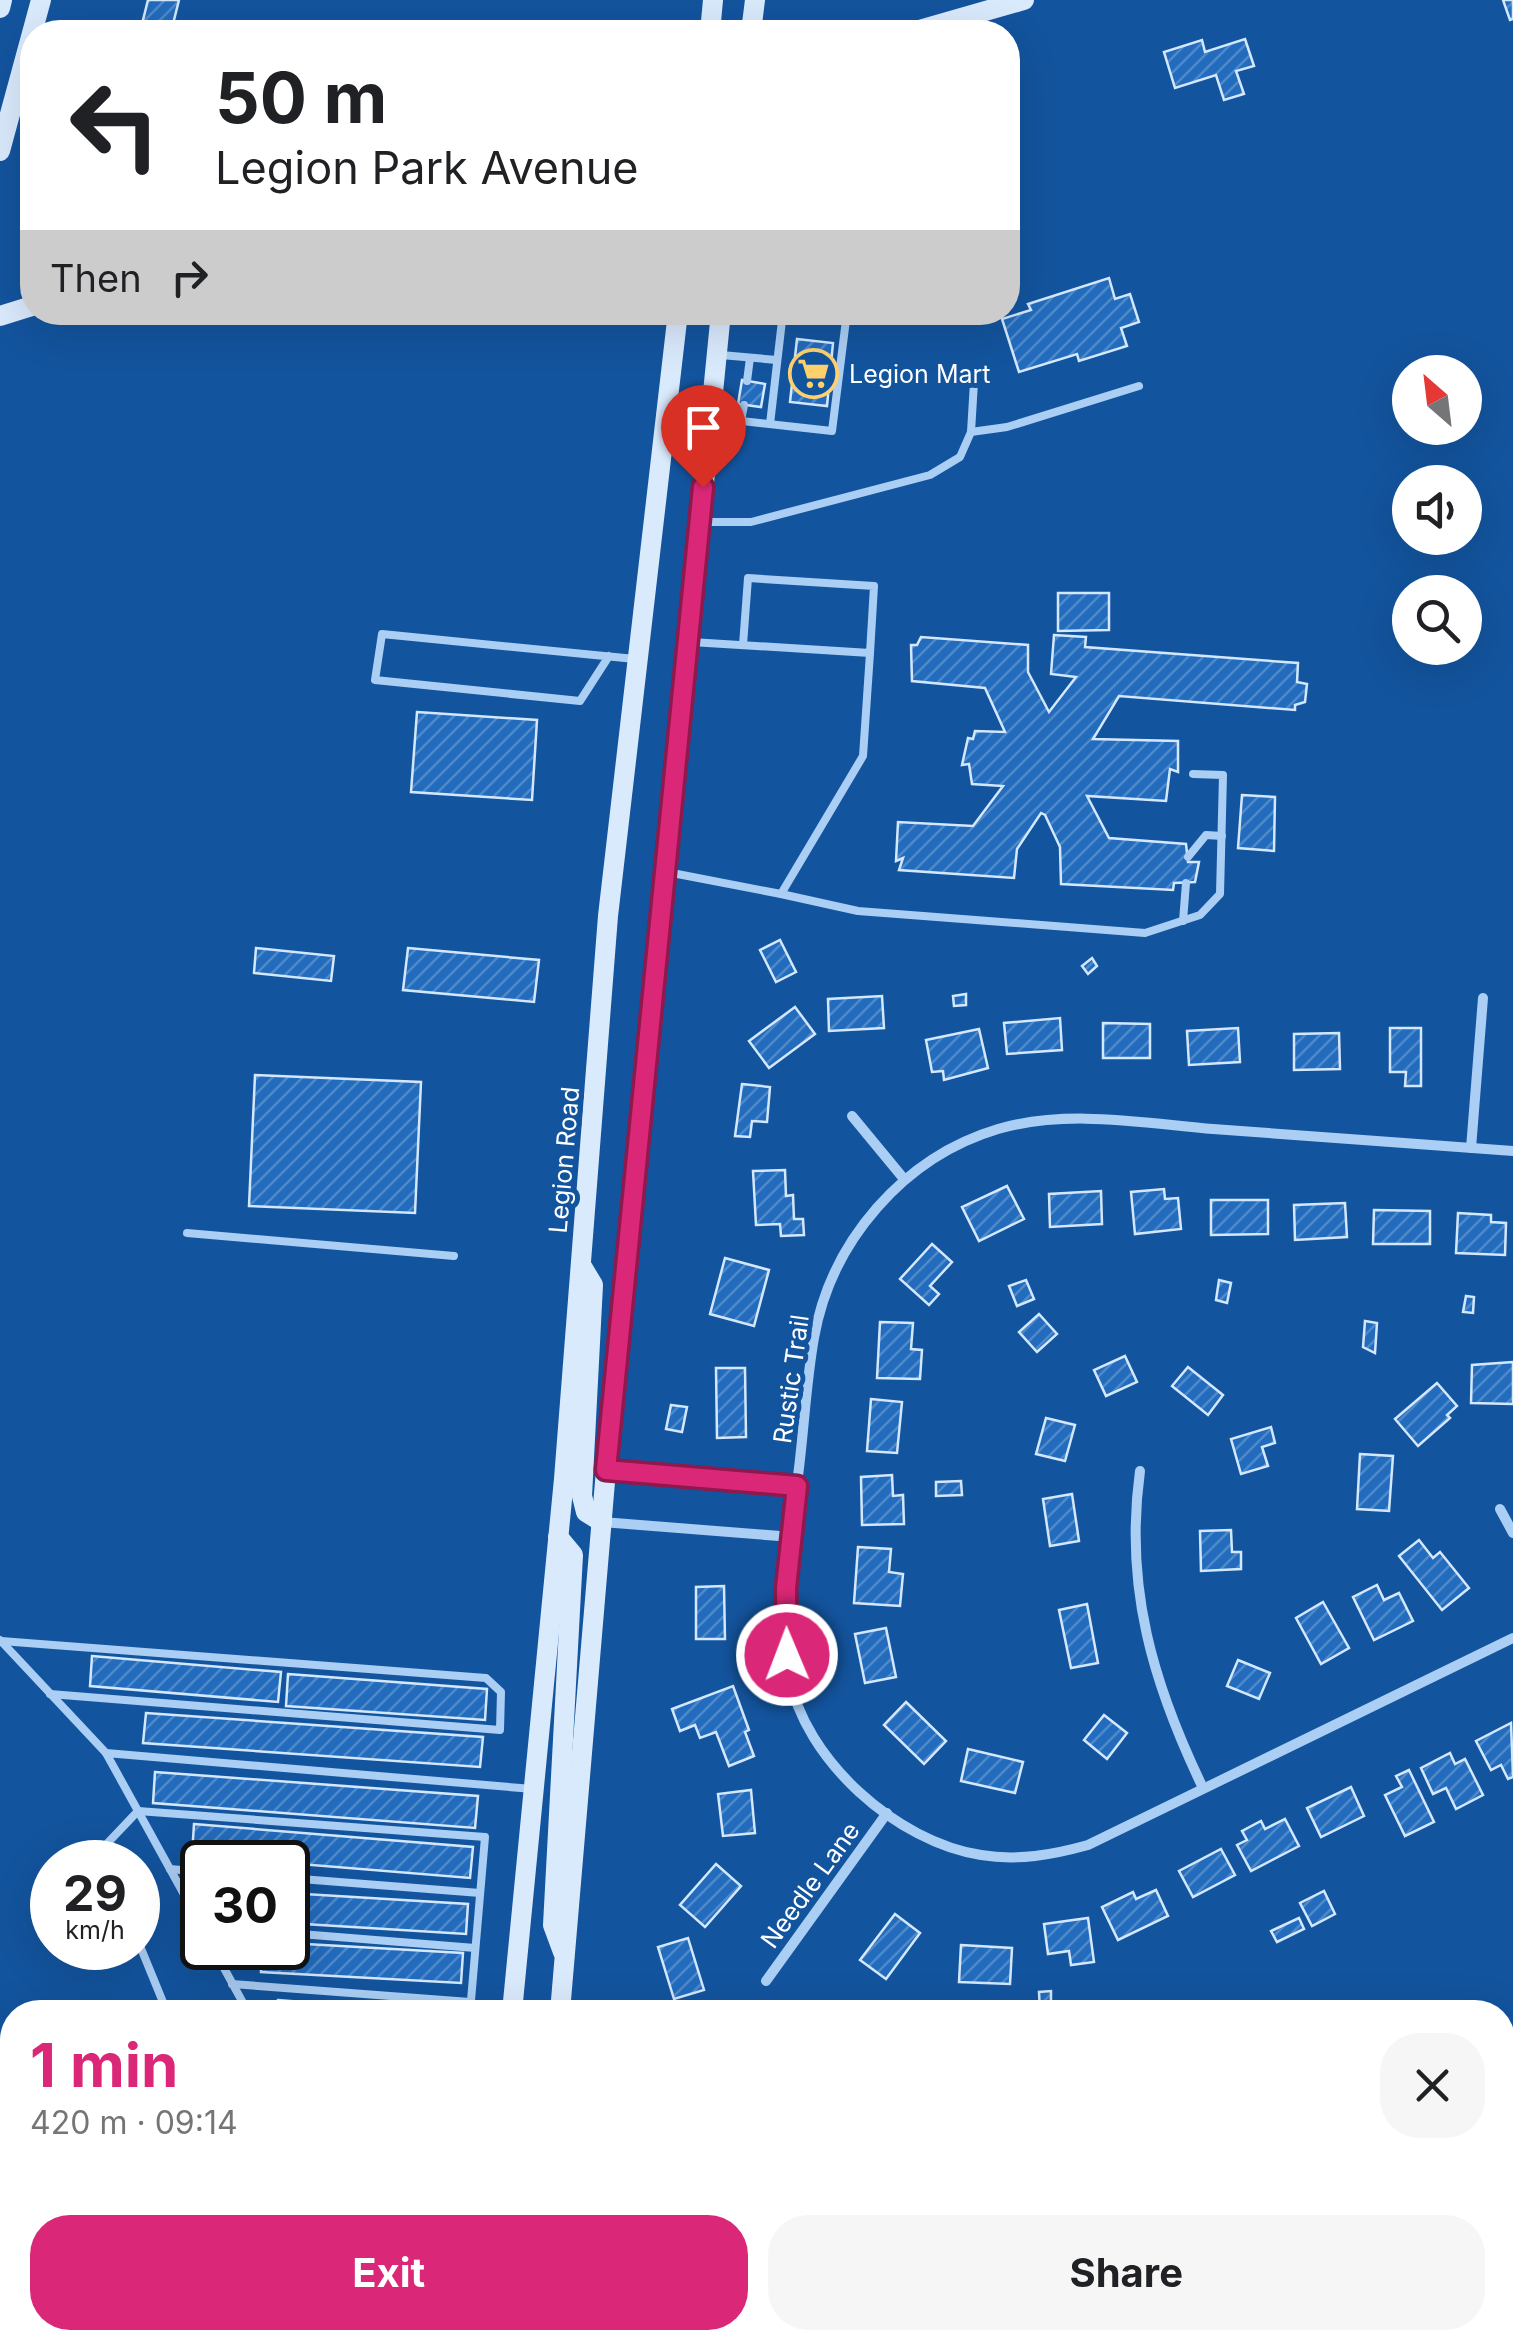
<!DOCTYPE html>
<html lang="en">
<head>
<meta charset="utf-8">
<style>
  :root { --surface:#fff; --page:#f6f6f6; --text:#202124; --muted:#757577; --accent:#db2777 }
  body { margin:0; font-family:Inter,sans-serif; background:var(--page); color:var(--text); height:100vh; display:flex; flex-direction:column; font-size:38px; white-space:nowrap }
  * { box-sizing:border-box; margin:0 }
  p { font-size:32px; color:var(--muted) }
  .icon { flex:none; width:55px; height:55px; fill:none; stroke:currentColor; stroke-width:2; stroke-linecap:round; stroke-linejoin:round }
  .map { position:relative; flex:1; overflow:hidden }
  .details { position:absolute; left:0px; top:2000px; width:1515px; height:350px; display:flex; flex-direction:column; background:var(--surface); border-radius:40px 40px 0 0; box-shadow:0 10px 40px #0002 }
  .details>* { flex:none }
  .top-card { position:absolute; left:20px; top:20px; width:1000px; height:305px; border-radius:40px; box-shadow:0 10px 40px #0002; background:#fff; color:var(--text); overflow:hidden }
  .needle { width:65px; rotate:332deg }
  .tools { position:absolute; left:1392px; top:355px; display:grid; gap:20px }
  .tools a { display:grid; place-items:center; width:90px; height:90px; border-radius:50%; background:var(--surface); box-shadow:0 10px 40px #0002; font-size:50px }
  .speed { position:absolute; left:30px; top:1840px; display:flex; gap:20px; font-size:50px; font-weight:700; text-align:center }
  .speed>* { display:grid; place-content:center; width:130px; height:130px; border-radius:50%; background:var(--surface); box-shadow:0 10px 40px #0002; line-height:1 }
  .speed small { font-size:25px; font-weight:400 }
  .speed .limit { border:5px solid #111; border-radius:15px; background:#fff; color:#111 }
  .pin { position:absolute; display:grid; place-items:center; width:85px; height:85px; color:#fff; margin:-102px -42px; border-radius:50% 50% 50% 0; rotate:-45deg; box-shadow:0 0 10px #0007 }
  .pin .icon { rotate:45deg }
  .me { position:absolute; width:110px; margin:-55px; rotate:359deg; stroke-linejoin:round; filter:drop-shadow(0 0 8px #0008) }
  .turn { display:flex; align-items:center; gap:35px; height:210px; padding:0 30px; font-size:45px }
  .turn .icon { width:130px; height:130px; stroke-width:2.5 }
  .turn b { display:block; font-size:70px; line-height:85px }
  .then { display:flex; align-items:center; height:95px; padding:0 30px; background:#0003; gap:20px; font-size:38px }
  .round { display:grid; place-items:center; flex:none; width:105px; height:105px; border-radius:40px; background:var(--page) }
  .headline { display:flex; align-items:center; justify-content:space-between; height:170px; padding:0 30px }
  h1 { font-size:60px; font-weight:700; line-height:75px; color:var(--accent) }
  .cta { display:flex; gap:20px; margin-top:auto; padding:20px 30px }
  .cta a { flex:1; height:115px; border-radius:40px; background:var(--accent); color:#fff; font-size:40px; font-weight:700; line-height:115px; text-align:center }
  .cta a+a { background:var(--page); color:var(--text) }
  .map>svg:first-child { display:block }
  .green { fill:#1b66b8 }
  .building { fill:url(#building-hatch); stroke:#d3e7fd; stroke-width:2.5 }
  .lines { fill:none; stroke-linecap:round; stroke-linejoin:round }
  .lane { stroke:#aacef4; stroke-width:8 }
  .street { stroke:#aacef4; stroke-width:10 }
  .secondary { stroke:#daeafd; stroke-width:20 }
  .route-casing { stroke:#8e194d; stroke-width:25 }
  .route { stroke:#db2777; stroke-width:18 }
  .labels { text-anchor:middle; dominant-baseline:central; stroke-width:10; stroke-linejoin:round; paint-order:stroke }
  .poi-label { font-size:25px; fill:#fff; stroke:#13549e; text-anchor:start }
  .street-label { font-size:25px; fill:#fff; stroke:#13549e }
</style>
</head>
<body>
<div class="map">
<svg width="1513" height="2350" viewBox="0 0 1513 2350">
  <defs>
    <pattern id="building-hatch" width="6" height="6" patternUnits="userSpaceOnUse" patternTransform="scale(2.5)"><rect width="6" height="6" fill="#226bbd"/><path d="M-1 1l2-2M0 6l6-6M5 7l2-2" fill="none" stroke="#4e89ca"/></pattern>
  </defs>
  <rect width="100%" height="100%" fill="#13549e"/>
  <path class="green" d="M782,2338H1345L1351,2350H755Z"/>
  <g class="building">
    <path d="M148,0H179L171,32H140Z"/>
    <path d="M1503,0H1513V19L1510,20Z"/>
    <path d="M1245,39L1254,66L1236,71L1244,94L1224,100L1216,75L1175,88L1164,52L1202,40L1205,52Z"/>
    <path d="M1109,278L1115,299L1130,294L1139,322L1121,328L1127,346L1079,361L1077,354L1019,372L1002,319L1031,310L1028,304Z"/>
    <path d="M797,339L833,343L827,406L790,402Z"/>
    <path d="M742,380L765,384L761,407L738,404Z"/>
    <path d="M1058,593H1109V630L1058,631Z"/>
    <path d="M1054,635L1086,637L1085,647L1298,663L1297,682L1307,684L1305,702L1295,705V710L1119,696L1093,739L1178,741V772L1170,769L1166,801L1087,796L1109,838L1186,844L1188,862H1199L1195,882L1174,883L1173,890L1061,884L1060,847L1045,815L1041,813L1017,849L1014,878L899,870L903,858L896,861L898,822L973,826L1003,786L972,784L969,764L962,765L968,738L973,739L975,731L1005,732L985,688L912,681L911,645H917L921,637L1028,645V672L1049,712L1076,677L1051,674Z"/>
    <path d="M417,712L537,720L532,800L411,792Z"/>
    <path d="M1242,795L1275,797L1274,851L1238,848Z"/>
    <path d="M780,940L796,972L776,982L760,950Z"/>
    <path d="M256,948L334,956L331,981L254,973Z"/>
    <path d="M408,948L539,960L534,1002L403,990Z"/>
    <path d="M1092,958L1097,966L1088,974L1082,966Z"/>
    <path d="M966,994V1005L954,1006L953,996Z"/>
    <path d="M882,996L884,1028L829,1031L828,999Z"/>
    <path d="M795,1007L815,1034L769,1068L749,1041Z"/>
    <path d="M1060,1018L1062,1050L1007,1054L1004,1023Z"/>
    <path d="M1103,1023L1150,1024V1058H1103Z"/>
    <path d="M1238,1028L1240,1062L1189,1065L1187,1031Z"/>
    <path d="M1390,1028H1421V1086H1405L1406,1072H1390Z"/>
    <path d="M979,1029L988,1068L944,1080L943,1071L932,1072L926,1040Z"/>
    <path d="M1339,1033L1340,1069L1294,1070V1034Z"/>
    <path d="M255,1075L421,1082L415,1213L249,1206Z"/>
    <path d="M742,1084L770,1087L767,1122L752,1121L750,1137L735,1136Z"/>
    <path d="M785,1170L786,1196L793,1195L794,1219H803L804,1235L781,1236L780,1224L756,1225L753,1171Z"/>
    <path d="M1007,1186L1024,1219L979,1241L962,1207Z"/>
    <path d="M1164,1189L1165,1199L1178,1198L1181,1229L1135,1234L1131,1192Z"/>
    <path d="M1101,1191L1102,1224L1050,1227L1049,1194Z"/>
    <path d="M1211,1200H1268V1234L1211,1235Z"/>
    <path d="M1345,1203L1347,1237L1295,1240L1294,1205Z"/>
    <path d="M1374,1210L1430,1211V1244H1373Z"/>
    <path d="M1458,1213L1491,1215V1222L1506,1223L1505,1255L1456,1253Z"/>
    <path d="M932,1244L952,1262L930,1286L939,1294L929,1305L900,1279Z"/>
    <path d="M725,1258L769,1270L754,1326L710,1314Z"/>
    <path d="M1026,1280L1034,1299L1017,1306L1009,1286Z"/>
    <path d="M1219,1280L1231,1283L1227,1303L1216,1300Z"/>
    <path d="M1466,1296L1474,1297L1473,1313L1463,1312Z"/>
    <path d="M1039,1314L1057,1334L1037,1352L1019,1332Z"/>
    <path d="M1365,1321L1377,1323L1375,1353L1363,1347Z"/>
    <path d="M880,1322L913,1323L911,1349L922,1350L920,1379L877,1378Z"/>
    <path d="M1125,1356L1137,1382L1106,1396L1094,1370Z"/>
    <path d="M1513,1362V1404L1471,1403L1472,1365Z"/>
    <path d="M1188,1367L1223,1395L1208,1415L1172,1386Z"/>
    <path d="M716,1368H745L746,1437L717,1438Z"/>
    <path d="M1437,1383L1457,1406L1447,1415L1450,1418L1418,1446L1395,1419Z"/>
    <path d="M871,1399L902,1402L897,1453L867,1451Z"/>
    <path d="M671,1405L687,1407L682,1432L666,1429Z"/>
    <path d="M1046,1418L1075,1425L1065,1461L1036,1454Z"/>
    <path d="M1271,1427L1275,1443L1262,1447L1268,1466L1241,1474L1231,1439Z"/>
    <path d="M1360,1454L1393,1456L1389,1511L1357,1509Z"/>
    <path d="M892,1475L893,1496L903,1495L904,1524L862,1525L861,1477Z"/>
    <path d="M961,1481L962,1495L936,1496V1482Z"/>
    <path d="M1072,1494L1079,1541L1050,1546L1043,1499Z"/>
    <path d="M1231,1530L1232,1552H1241V1569L1201,1571L1200,1531Z"/>
    <path d="M1419,1540L1433,1558L1440,1552L1469,1588L1442,1610L1399,1556Z"/>
    <path d="M858,1547L891,1549L889,1572L903,1574L900,1606L854,1603Z"/>
    <path d="M1377,1585L1384,1600L1399,1593L1413,1621L1374,1640L1353,1597Z"/>
    <path d="M724,1586L725,1639H696V1587Z"/>
    <path d="M1323,1602L1349,1648L1321,1664L1296,1618Z"/>
    <path d="M1087,1604L1098,1663L1071,1668L1059,1610Z"/>
    <path d="M886,1628L896,1677L865,1683L855,1634Z"/>
    <path d="M92,1656L281,1672L278,1702L90,1686Z"/>
    <path d="M1238,1660L1270,1673L1259,1699L1227,1686Z"/>
    <path d="M288,1674L487,1689L485,1720L286,1706Z"/>
    <path d="M733,1686L749,1730L745,1732L754,1756L729,1766L716,1732L700,1738L695,1725L680,1731L672,1709Z"/>
    <path d="M906,1702L946,1741L924,1764L884,1725Z"/>
    <path d="M146,1713L483,1737L480,1767L143,1743Z"/>
    <path d="M1104,1715L1127,1733L1107,1759L1084,1740Z"/>
    <path d="M1511,1723L1513,1777L1508,1779L1501,1765L1491,1770L1476,1741Z"/>
    <path d="M968,1749L1023,1762L1015,1793L961,1781Z"/>
    <path d="M1450,1753L1455,1764L1465,1759L1483,1795L1456,1809L1446,1788L1433,1794L1421,1768Z"/>
    <path d="M1409,1770L1434,1822L1405,1836L1385,1795L1402,1787L1396,1776Z"/>
    <path d="M155,1772L478,1796L475,1828L153,1803Z"/>
    <path d="M1351,1787L1364,1816L1321,1837L1307,1808Z"/>
    <path d="M751,1790L755,1833L723,1836L718,1794Z"/>
    <path d="M1285,1819L1299,1846L1251,1871L1237,1845L1247,1840L1242,1831L1261,1821L1265,1829Z"/>
    <path d="M194,1824L473,1847L470,1878L192,1855Z"/>
    <path d="M1221,1849L1235,1875L1193,1897L1179,1871Z"/>
    <path d="M716,1864L741,1886L705,1927L680,1905Z"/>
    <path d="M1156,1890L1168,1916L1118,1940L1102,1907L1133,1892L1136,1899Z"/>
    <path d="M1324,1891L1335,1914L1312,1926L1300,1903Z"/>
    <path d="M288,1893L468,1904L466,1934L288,1923Z"/>
    <path d="M895,1914L920,1933L886,1979L860,1960Z"/>
    <path d="M1088,1918L1094,1962L1071,1965L1069,1951L1048,1954L1044,1924Z"/>
    <path d="M1299,1918L1304,1929L1277,1942L1271,1931Z"/>
    <path d="M688,1938L704,1990L674,1999L658,1947Z"/>
    <path d="M288,1943L463,1953L461,1983L261,1972L262,1948H288Z"/>
    <path d="M961,1945L1012,1948L1010,1984L959,1982Z"/>
    <path d="M1051,1991V2012H1040L1039,1992Z"/>
    <path d="M278,2000L428,2012H277Z"/>
    <path d="M0,2245L12,2247V2261L0,2259Z"/>
  </g>
  <g class="lines">
    <g class="lane">
      <path d="M721,355L777,360"/>
      <path d="M747,381L750,358"/>
      <path d="M715,418L832,431L847,312"/>
      <path d="M741,421L744,405"/>
      <path d="M770,424L783,312"/>
      <path d="M971,432L1007,427L1139,386"/>
      <path d="M704,522H751L930,475L960,457L971,432L974,382"/>
      <path d="M691,642L870,653L874,586L748,578L743,645"/>
      <path d="M609,656L580,701L375,680L382,634L635,659"/>
      <path d="M1188,857L1206,835L1222,836"/>
      <path d="M667,872L781,894L863,756L870,653"/>
      <path d="M781,894L858,911L1145,933L1200,915L1220,894L1223,775L1193,774"/>
      <path d="M1183,921L1186,883"/>
      <path d="M187,1233L454,1256"/>
      <path d="M0,1640L106,1753"/>
      <path d="M1,1641L486,1678L501,1692L500,1730L50,1694"/>
      <path d="M138,1811L485,1837L470,2012"/>
      <path d="M105,1862L100,1851L138,1811"/>
      <path d="M170,1869L202,1872"/>
      <path d="M288,1878L480,1893"/>
      <path d="M202,1927L106,1753L533,1789"/>
      <path d="M288,1933L475,1948"/>
      <path d="M138,1941L165,2007L176,2012"/>
      <path d="M213,1948L248,2012"/>
      <path d="M232,1984L470,2002"/>
      <path d="M218,2012L244,2006"/>
      <path d="M848,2350L875,2338"/>
      <path d="M1044,2350L1071,2338"/>
    </g>
    <g class="street">
      <path d="M852,1116L904,1179"/>
      <path d="M1471,1148L1483,998"/>
      <path d="M1513,1151C1413,1144 1313,1136 1213,1129C1143,1123 1067,1109 998,1129C904,1157 831,1241 814,1338C806,1383 804,1430 798,1476C791,1541 778,1610 789,1675C804,1760 897,1842 981,1855C1018,1861 1052,1855 1088,1845L1513,1638"/>
      <path d="M606,1470L797,1486"/>
      <path d="M1140,1471C1124,1587 1153,1684 1203,1788"/>
      <path d="M1500,1509L1513,1533"/>
      <path d="M602,1522L792,1537"/>
      <path d="M766,1981L887,1813"/>
      <path d="M0,2146L12,2101"/>
    </g>
    <g class="secondary">
      <path d="M0,8L2,0"/>
      <path d="M710,32L713,0"/>
      <path d="M751,32L755,0"/>
      <path d="M912,32L1024,0"/>
      <path d="M0,151L41,0"/>
      <path d="M0,316L32,306"/>
      <path d="M581,1265L593,1285L582,1496L586,1512L602,1522"/>
      <path d="M558,1537L573,1555L553,1925L563,1952"/>
      <path d="M512,2012L564,1479L608,916L678,312"/>
      <path d="M560,2012L606,1470L721,312"/>
      <path d="M481,2350L482,2338"/>
      <path d="M502,2350L503,2338"/>
      <path d="M532,2350L533,2338"/>
    </g>
  </g>
  <g class="lines">
    <defs>
      <path id="route" d="M703,487L606,1470L797,1486L786,1588L787,1655"/>
    </defs>
    <use href="#route" class="route-casing"/>
    <use href="#route" class="route"/>
  </g>
  <defs>
    <symbol id="supermarket-ring" viewBox="-11 -11 22 22"><circle r="9.5" fill="#13549e" stroke="#ffd16d" stroke-width="1.5"/><path d="M-6-5.5h2.5l.6 2H6L4.5 2H-2.5L-4.4-4H-6ZM-1.5 3.2a1.3 1.3 0 1 0 .1 0ZM3 3.2a1.3 1.3 0 1 0 .1 0Z" fill="#ffd16d"/></symbol>
  </defs>
  <g fill-rule="evenodd">
    <use href="#supermarket-ring" x="786" y="346" width="55" height="55"/>
  </g>
  <g class="labels">
    <g class="poi-label">
      <text x="849" y="374">Legion Mart</text>
    </g>
    <g class="street-label">
      <text transform="translate(564 1160) rotate(-85)">Legion Road</text>
      <text transform="translate(791 1379) rotate(-82)">Rustic Trail</text>
      <text transform="translate(810 1885) rotate(-54)">Needle Lane</text>
    </g>
  </g>
</svg>
<div class="tools">
<a><svg class="needle" viewBox="-14 -14 28 28"><path d="M0-13l5 13h-10z" fill="#e53935"/><path d="M0 13l5-13h-10z" fill="#757577"/></svg></a>
<a><svg class="icon" aria-label="sound" viewBox="0 0 24 24"><path d="M4 9h4l5-4v14l-5-4H4zM17 9q2 3 0 6"/></svg></a>
<a><svg class="icon" aria-label="search" viewBox="0 0 24 24"><circle cx="10" cy="10" r="6"/><path d="M15 15l6 6"/></svg></a>
</div>
<div class="speed"><div>29<small>km/h</small></div><div class="limit">30</div></div>
<div class="pin" style="left:703px;top:487px;background:#d93025"><svg class="icon" aria-label="arrive" viewBox="0 0 24 24"><path d="M6 21V4h12l-3 4 3 4H6"/></svg></div>
<svg class="me" style="left:787px;top:1655px" viewBox="-20 -20 40 40"><circle r="17" fill="#db2777" stroke="#fff" stroke-width="3"/><path d="M0-11L8 9 0 5-8 9z" fill="#fff"/></svg>
<div class="top-card">
<div class="turn"><svg class="icon" aria-label="left" viewBox="0 0 24 24"><path d="M17 20v-9H6M10 6l-5 5 5 5"/></svg><div><b>50 m</b>Legion Park Avenue</div></div>
<div class="then">Then<svg class="icon" aria-label="right" viewBox="0 0 24 24"><path d="M7 20v-9h11M14 6l5 5-5 5"/></svg></div>
</div>
<section class="details">
<div class="headline"><div><h1>1 min</h1><p>420 m · 09:14</p></div><a class="round"><svg class="icon" aria-label="close" viewBox="0 0 24 24"><path d="M6 6l12 12M18 6L6 18"/></svg></a></div>
<div class="cta"><a>Exit</a><a>Share</a></div>
</section>
</div>
</body>
</html>
